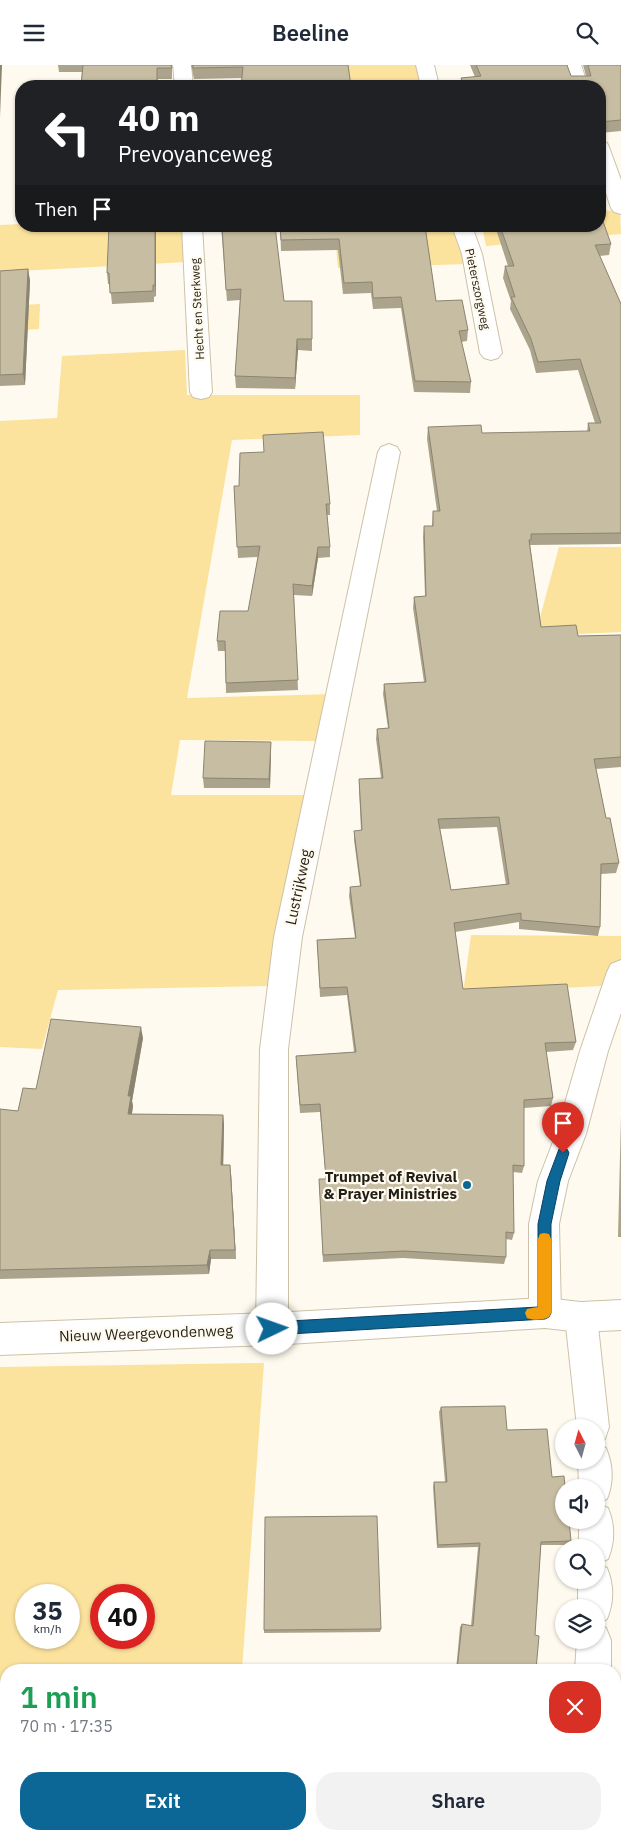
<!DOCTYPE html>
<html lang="en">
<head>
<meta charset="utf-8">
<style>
  :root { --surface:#fff; --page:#f2f2f3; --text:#1f2937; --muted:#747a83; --accent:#0c6696 }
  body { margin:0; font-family:"IBM Plex Sans",sans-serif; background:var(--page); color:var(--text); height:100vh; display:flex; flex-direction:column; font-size:19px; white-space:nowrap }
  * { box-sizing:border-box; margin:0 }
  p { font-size:16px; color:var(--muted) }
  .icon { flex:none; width:28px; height:28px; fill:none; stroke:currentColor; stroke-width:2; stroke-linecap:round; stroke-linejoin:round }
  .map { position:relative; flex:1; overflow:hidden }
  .drawer { position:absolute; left:0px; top:1599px; width:621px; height:176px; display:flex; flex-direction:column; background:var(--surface); border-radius:20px 20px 0 0; box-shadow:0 1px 4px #0004 }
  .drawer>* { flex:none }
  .hud { position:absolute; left:15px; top:15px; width:591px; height:152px; border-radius:20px; box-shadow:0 1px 4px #0004; background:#202124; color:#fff; overflow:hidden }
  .needle { width:32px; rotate:354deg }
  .fabs { position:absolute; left:555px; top:1354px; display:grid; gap:10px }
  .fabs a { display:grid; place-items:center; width:50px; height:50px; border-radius:50%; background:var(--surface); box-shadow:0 1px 4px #0004; font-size:25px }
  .speed { position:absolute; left:15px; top:1519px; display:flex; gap:10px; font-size:25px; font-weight:700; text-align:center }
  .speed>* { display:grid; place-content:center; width:65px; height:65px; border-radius:50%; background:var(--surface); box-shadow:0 1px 4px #0004; line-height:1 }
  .speed small { font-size:12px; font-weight:400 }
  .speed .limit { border:8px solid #d22; background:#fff; color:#111 }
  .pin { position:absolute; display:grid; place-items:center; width:42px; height:42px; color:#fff; margin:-51px -21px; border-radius:50% 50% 50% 0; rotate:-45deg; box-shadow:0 0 5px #0007 }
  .pin .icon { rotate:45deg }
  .me { position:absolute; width:55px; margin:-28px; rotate:87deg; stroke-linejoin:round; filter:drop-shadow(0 0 4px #0008) }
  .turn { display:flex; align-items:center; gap:18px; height:105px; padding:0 20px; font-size:22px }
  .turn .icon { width:65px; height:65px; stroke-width:2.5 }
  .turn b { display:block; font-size:35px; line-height:42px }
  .then { display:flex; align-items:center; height:48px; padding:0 20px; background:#0003; gap:10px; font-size:19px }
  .round { display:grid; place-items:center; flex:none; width:52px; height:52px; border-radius:20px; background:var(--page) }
  .overview { display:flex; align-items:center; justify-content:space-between; height:85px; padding:0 20px }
  h1 { font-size:30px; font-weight:600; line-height:38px; color:#1e9e55 }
  .action { display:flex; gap:10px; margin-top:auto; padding:10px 20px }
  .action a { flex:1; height:58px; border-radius:20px; background:var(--accent); color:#fff; font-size:20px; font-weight:600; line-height:58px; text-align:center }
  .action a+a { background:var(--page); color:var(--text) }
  header { display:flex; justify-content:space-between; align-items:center; height:65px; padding:0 20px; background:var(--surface); font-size:22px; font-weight:600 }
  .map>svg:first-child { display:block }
  .green { fill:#fbe29d; fill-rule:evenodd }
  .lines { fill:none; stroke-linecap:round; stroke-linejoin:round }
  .street-casing { stroke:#ccc2a7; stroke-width:2 }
  .secondary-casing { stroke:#ccc2a7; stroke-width:2 }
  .street { fill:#fff; fill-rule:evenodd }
  .secondary { fill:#fff; fill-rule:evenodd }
  .wall { fill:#aba38b; fill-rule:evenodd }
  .shaded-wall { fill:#8b8471 }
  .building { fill:#c7bda2; stroke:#8b8471; fill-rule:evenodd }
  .route { fill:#0c6696; stroke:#084262 }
  .slow { fill:#f59e0b }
  .poi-dot { fill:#0c6696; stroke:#fefaef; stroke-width:2 }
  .labels { text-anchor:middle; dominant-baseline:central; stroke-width:4.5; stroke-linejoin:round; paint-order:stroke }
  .far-street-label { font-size:12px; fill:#221e14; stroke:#fefaef }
  .street-label { font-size:15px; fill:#221e14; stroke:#fefaef }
  .poi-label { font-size:15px; font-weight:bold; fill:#221e14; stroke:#fefaef; text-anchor:end }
</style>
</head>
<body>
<header><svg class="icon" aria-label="menu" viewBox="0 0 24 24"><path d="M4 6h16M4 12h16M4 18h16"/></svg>Beeline<svg class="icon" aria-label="search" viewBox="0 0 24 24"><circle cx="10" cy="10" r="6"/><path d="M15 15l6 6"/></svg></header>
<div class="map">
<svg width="621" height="1774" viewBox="0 0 621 1774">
  <rect width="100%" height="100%" fill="#fefaef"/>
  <g class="green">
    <path d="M285,0H426L431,21H286Z"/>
    <path d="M620,145L621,169L486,181L482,161H600V146Z"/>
    <path d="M21,159V161H48V164L184,161L187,197L0,207V160Z"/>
    <path d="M463,165L468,199L338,203L335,172L389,167Z"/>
    <path d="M40,239L39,264L0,266V241Z"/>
    <path d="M185,285L187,330H360V370L232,375L187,633L333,629L322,676L180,675L171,730H306L270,921L58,925L42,984L0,982V356L57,353L62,291Z"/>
    <path d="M559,482H621V567L535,571Z"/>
    <path d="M471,870L621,871V920L463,928Z"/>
    <path d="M264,1298L242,1605H6V1769H405V1774H0V1302ZM26,1530H69V1572H26ZM101,1530H144V1572H101Z"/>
  </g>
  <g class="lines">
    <defs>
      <g id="street">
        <path d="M173,0H191L193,21H175Z"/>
        <path d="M416,0H434L439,21H421Z"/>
        <path d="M563,0H581L588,21H570Z"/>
        <path d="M600,76L607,78L609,82L621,115V149L614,147L611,143L600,110Z"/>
        <path d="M182,161H202L212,327L209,332L201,334L193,332L190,327Z"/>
        <path d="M452,161H472L482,189L502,288L498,293L491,295L484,293L480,288L462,189Z"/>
        <path d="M389,379L397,382L400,387L302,872L288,984V1264L283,1275L272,1280L261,1275L256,1264L260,984L274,872L378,387L381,382Z"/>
        <path d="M621,895V948L608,986L586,1069L568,1116L559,1159L561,1248L556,1259L545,1263L534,1259L529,1248V1159L538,1116L556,1069L580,986L607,907L611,899Z"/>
        <path d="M581,1237L592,1241L597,1252L609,1362L605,1374L596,1377V1362H577L565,1252L570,1241Z"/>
        <path d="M596,1379L606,1383C613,1400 614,1417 607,1434L596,1438V1422H579L578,1395H596Z"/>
        <path d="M596,1438L608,1443C615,1460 615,1477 608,1494L597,1499L607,1503C614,1520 614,1537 607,1554L597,1559L606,1563L611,1575V1605H575L577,1575H596V1542H578V1515H596V1482H579V1455H596Z"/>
        <path d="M572,1769H608L609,1774H571Z"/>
      </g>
      <path id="secondary" d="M545,1233L581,1237L621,1235V1265L581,1267L545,1263L272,1280L0,1290V1258L272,1248Z"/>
    </defs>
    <use href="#street" class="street-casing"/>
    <use href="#secondary" class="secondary-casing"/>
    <use href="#street" class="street"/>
    <use href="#secondary" class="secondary"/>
  </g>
  <g class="wall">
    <path d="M58,0H172V14H158V21H81L82,7H59Z"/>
    <path d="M191,0H348L242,13L194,14Z"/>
    <path d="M470,0H567L571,11H586L583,0H621V66L600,68V21H461V13L475,12Z"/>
    <path d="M109,161H156V231L154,232V237L112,239L110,219H108L107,208Z"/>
    <path d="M221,161L284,236H312V286L298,285L295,324L236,323L235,311L240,235L227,236Z"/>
    <path d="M280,161H425L436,236L468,265L467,276L461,277L471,317L470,328L414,327L401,243L373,244L371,228L343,229L338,185L281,186Z"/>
    <path d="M495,161H600L611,179L609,190L599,191L621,239V479L530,480L541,562L578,571L621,570V702L596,704L606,753L619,798L616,808L601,809L600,862L598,871L519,864V857L455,867L463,924L576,977L573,985L546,987L553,1033L551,1041L524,1043V1101L522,1108L513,1107L514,1168L512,1175L506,1174V1192L504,1199L403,1193L323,1197L319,1114H326L320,1047L300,1048L296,991L354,987L347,930L320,932L317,875L355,873L349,831L350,822L360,821L354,775V766L361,765L359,724V714L381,713L376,674L377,664L388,663L383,629L384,619L424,617L413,543L414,532L425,531L423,472L424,461H432L433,446H437L427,374L428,362L482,368L587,367L588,358H595L578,305L536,308L530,285L510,244L511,236L503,213L505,201H508ZM497,762L506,820L451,825L440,764Z"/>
    <path d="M28,204L30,216L25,320L0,321V206Z"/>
    <path d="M234,421L330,439V450H327L330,482V492L318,493L312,531L294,530L298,625L226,628L225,586H218L217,576L248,546L258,492L238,493Z"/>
    <path d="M271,677L270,723H204L203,713Z"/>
    <path d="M143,973L132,1036L133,1041L132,1049L223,1050L224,1060L223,1100L231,1109L236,1194H211L209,1209L0,1214V1044L18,1046L36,1024Z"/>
    <path d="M621,1051V1172H618Z"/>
    <path d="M441,1342L507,1365L552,1412L571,1476L568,1480H541L535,1570L536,1605H456L460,1562L462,1559L471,1561L478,1482L437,1483L433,1422L434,1417H445L439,1347Z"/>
    <path d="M381,1564L380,1567L264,1568V1565Z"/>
  </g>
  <g class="shaded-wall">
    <path d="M0,0H2L0,52Z"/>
    <path d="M155,161H156V231L155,220Z"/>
    <path d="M28,204L30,216L25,320L23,309Z"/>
    <path d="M297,274L298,285L295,324V313Z"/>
    <path d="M318,482V493L312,531V521Z"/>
    <path d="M271,677V687L270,723L269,714Z"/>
    <path d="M141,962L143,973L132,1036L133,1041L130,1060L128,1049V1031Z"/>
    <path d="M223,1050L224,1060L223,1110L221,1100Z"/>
    <path d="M230,1100L231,1109L236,1194L235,1185Z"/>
    <path d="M210,1185L211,1194L209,1209L207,1200Z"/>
  </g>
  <g class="building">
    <path d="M83,0H171L172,3H157V21H81Z"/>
    <path d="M193,0H348L351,21H241L243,2L193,3Z"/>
    <path d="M476,0H567L571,11H591L588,0H621V55L600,57V21H464L461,13L481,11Z"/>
    <path d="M416,20V21H365Z"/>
    <path d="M600,148L611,179L595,180L621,239V468L531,469V475H529L541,562L576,560L578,571L621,570V692L594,694L606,753H610L619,798L601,799L600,862L521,855V848L454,858L463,924L567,919L576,977L545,978L553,1033L524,1035V1101L513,1100L514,1168L506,1167V1192L404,1186L323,1190L319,1114H326L320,1039L300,1040L296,991L356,987L347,922L320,923L317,875L356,873L350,822L361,821L354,766L362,765L359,714L383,713L377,664L389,663L384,619L426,617L414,532L426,531L424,461H433V446H440L428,362L481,360L482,368L590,366L588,358H601L580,294L538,297L531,274L511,232H515L505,201H514L500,161H600ZM499,752L509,819L451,825L438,754Z"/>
    <path d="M109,161H155V220H153V226L110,228L109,208H107Z"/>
    <path d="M222,161H275L284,236H312V274H297L295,313L235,311L241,224L226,225Z"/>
    <path d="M280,161H425L436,236L462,235L468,265L459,266L471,317L415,316L401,232L373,233L372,217L344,218L339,174L281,175Z"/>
    <path d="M28,204L23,309L0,310V206Z"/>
    <path d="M323,367L330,439H326L330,482H318L312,521L293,519L298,615L226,618L225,576H217L220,546H248L260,481L237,482L234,421H239L240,388L264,387L263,370Z"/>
    <path d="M205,676L271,677L269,714L203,713Z"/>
    <path d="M51,954L141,962L128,1031H131L128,1049L223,1050L221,1100H230L235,1185H210L207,1200L0,1205V1044L18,1046L23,1023L36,1024Z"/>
    <path d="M505,1341L507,1365L547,1364L552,1412L564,1411L565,1422H564V1455H569L571,1476L541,1477L535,1570L539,1571L536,1605H457L462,1559L473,1561L480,1478L438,1480L434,1417H447L441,1342Z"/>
    <path d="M377,1451L381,1564L264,1565L265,1452Z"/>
    <path d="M453,1769H536L537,1774H443V1773L453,1772Z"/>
  </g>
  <path class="route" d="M563,1082L567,1084L569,1088L560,1116L551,1159V1248L549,1252L545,1254L272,1270L268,1268L266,1264L268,1259L272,1257L538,1242V1159L547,1116L559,1084Z"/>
  <path class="slow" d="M544,1168L549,1169L551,1174V1248L549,1252C543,1255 534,1256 527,1253L525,1248L527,1244L538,1242V1174L540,1169Z"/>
  <circle class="poi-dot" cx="467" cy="1120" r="5"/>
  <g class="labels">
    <g class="far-street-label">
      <text transform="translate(478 224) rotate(78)">Pieterszorgweg</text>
      <text transform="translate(197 244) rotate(-93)">Hecht en Sterkweg</text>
    </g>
    <g class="street-label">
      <text transform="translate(298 822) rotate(-78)">Lustrijkweg</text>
      <text transform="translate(146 1268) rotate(-2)">Nieuw Weergevondenweg</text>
    </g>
    <g class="poi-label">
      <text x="457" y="1111">Trumpet of Revival<tspan x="457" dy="17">&amp; Prayer Ministries</tspan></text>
    </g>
  </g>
</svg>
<div class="fabs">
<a><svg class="needle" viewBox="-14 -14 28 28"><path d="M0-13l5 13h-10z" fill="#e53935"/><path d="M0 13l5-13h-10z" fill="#747a83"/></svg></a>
<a><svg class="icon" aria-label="sound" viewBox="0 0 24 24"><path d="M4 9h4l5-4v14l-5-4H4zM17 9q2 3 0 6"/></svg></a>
<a><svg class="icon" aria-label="search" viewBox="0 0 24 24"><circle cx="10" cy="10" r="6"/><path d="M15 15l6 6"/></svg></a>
<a><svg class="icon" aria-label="layers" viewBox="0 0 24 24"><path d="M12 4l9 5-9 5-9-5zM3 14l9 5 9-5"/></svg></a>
</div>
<div class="speed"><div>35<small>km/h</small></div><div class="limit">40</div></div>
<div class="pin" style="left:563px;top:1088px;background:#d93025"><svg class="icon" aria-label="arrive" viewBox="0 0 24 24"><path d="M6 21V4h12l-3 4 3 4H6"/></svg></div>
<svg class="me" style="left:272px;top:1264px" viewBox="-20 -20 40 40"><circle r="19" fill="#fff"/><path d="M0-13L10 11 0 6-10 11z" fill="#0c6696"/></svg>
<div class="hud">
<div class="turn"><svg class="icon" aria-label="left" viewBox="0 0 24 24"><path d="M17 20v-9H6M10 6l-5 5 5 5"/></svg><div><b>40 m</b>Prevoyanceweg</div></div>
<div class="then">Then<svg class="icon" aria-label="arrive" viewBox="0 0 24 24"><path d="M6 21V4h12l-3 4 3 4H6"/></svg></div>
</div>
<section class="drawer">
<div class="overview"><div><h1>1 min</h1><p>70 m · 17:35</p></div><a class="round" style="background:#d93025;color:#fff"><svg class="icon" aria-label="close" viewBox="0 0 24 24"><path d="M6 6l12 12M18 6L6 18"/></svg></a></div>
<div class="action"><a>Exit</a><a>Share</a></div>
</section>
</div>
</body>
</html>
